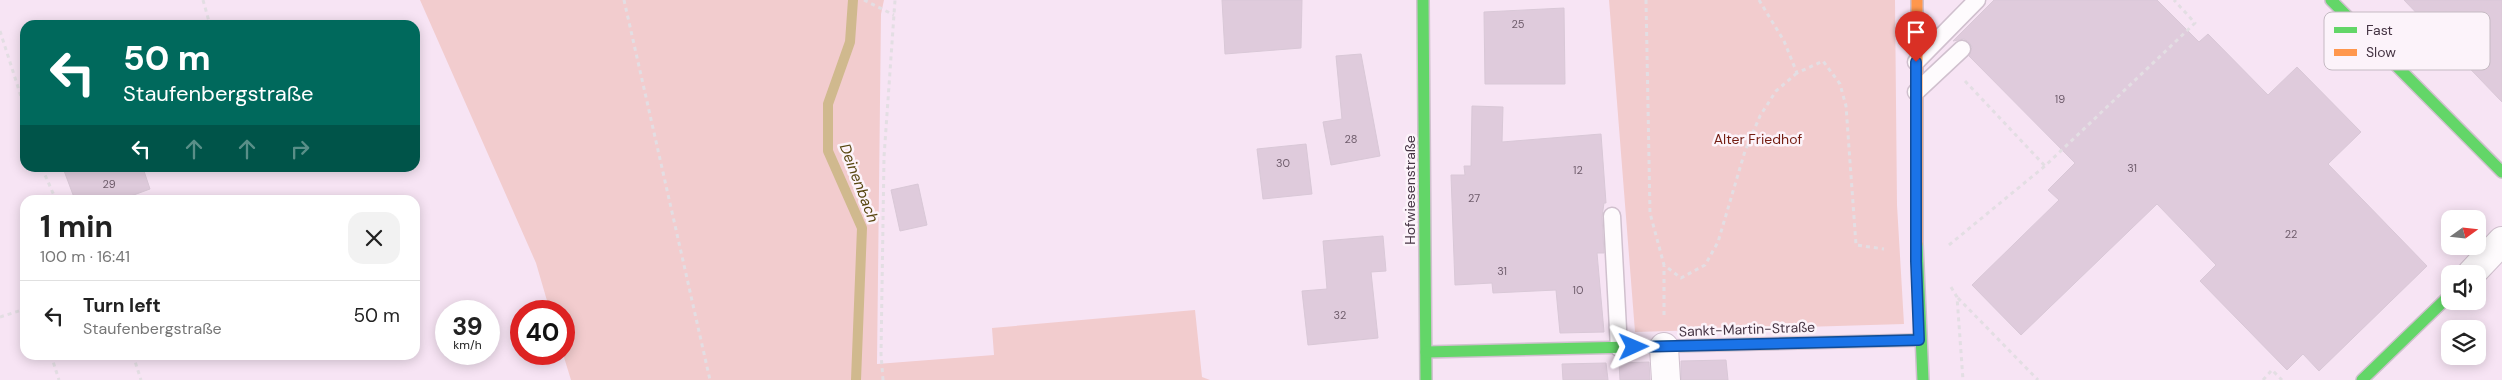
<!DOCTYPE html>
<html lang="en">
<head>
<meta charset="utf-8">
<style>
  :root { --surface:#fff; --page:#f2f2f2; --text:#222; --muted:#767676; --line:#e0e0e0 }
  body { margin:0; font-family:"DM Sans",sans-serif; background:var(--page); color:var(--text); height:100vh; display:flex; flex-direction:column; font-size:19px; white-space:nowrap }
  * { box-sizing:border-box; margin:0 }
  p { font-size:16px; color:var(--muted) }
  .icon { flex:none; width:28px; height:28px; fill:none; stroke:currentColor; stroke-width:2; stroke-linecap:round; stroke-linejoin:round }
  .map { position:relative; flex:1; overflow:hidden }
  .side { position:absolute; left:20px; top:195px; width:400px; height:165px; display:flex; flex-direction:column; background:var(--surface); border-radius:15px; box-shadow:0 2px 12px #0003 }
  .side>* { flex:none }
  .guide { position:absolute; left:20px; top:20px; width:400px; height:152px; border-radius:15px; box-shadow:0 2px 12px #0003; background:#00695c; color:#fff; overflow:hidden }
  .needle { width:32px; rotate:75deg }
  .controls { position:absolute; left:2441px; top:210px; display:grid; gap:10px }
  .controls a { display:grid; place-items:center; width:45px; height:45px; border-radius:10px; background:var(--surface); box-shadow:0 2px 12px #0003; font-size:25px }
  .speed { position:absolute; left:435px; top:300px; display:flex; gap:10px; font-size:25px; font-weight:700; text-align:center }
  .speed>* { display:grid; place-content:center; width:65px; height:65px; border-radius:50%; background:var(--surface); box-shadow:0 2px 12px #0003; line-height:1 }
  .speed small { font-size:12px; font-weight:400 }
  .speed .limit { border:8px solid #d22; background:#fff; color:#111 }
  .pin { position:absolute; display:grid; place-items:center; width:42px; height:42px; color:#fff; margin:-51px -21px; border-radius:50% 50% 50% 0; rotate:-45deg; box-shadow:0 0 5px #0007 }
  .pin .icon { rotate:45deg }
  .me { position:absolute; width:55px; margin:-28px; rotate:89deg; stroke-linejoin:round; filter:drop-shadow(0 0 4px #0008) }
  .turn { display:flex; align-items:center; gap:18px; height:105px; padding:0 20px; font-size:22px }
  .turn .icon { width:65px; height:65px; stroke-width:2.5 }
  .turn b { display:block; font-size:35px; line-height:42px }
  .lanes { display:flex; align-items:center; height:48px; padding:0 20px; background:#0003; justify-content:center; gap:25px; direction:ltr }
  .lanes .off { opacity:.35 }
  .round { display:grid; place-items:center; flex:none; width:52px; height:52px; border-radius:15px; background:var(--page) }
  .head { display:flex; align-items:center; justify-content:space-between; height:85px; padding:0 20px }
  h1 { font-size:30px; font-weight:700; line-height:38px }
  ul { padding:0; list-style:none }
  li { display:flex; align-items:center; gap:15px; height:70px; padding:0 20px; border-top:1px solid var(--line) }
  li div { flex:1 }
  li b { display:block; font-size:19px }
  li em { font-style:normal }
  .map>svg:first-child { display:block }
  .green { fill:#f2ccce }
  .lines { fill:none; stroke-linecap:round; stroke-linejoin:round }
  .stream { stroke:#d0b98e; stroke-width:10 }
  .building { fill:#dfcbdc; stroke:#d9c8d7 }
  .lane-casing { stroke:#d0c0ce; stroke-width:19 }
  .street-casing { stroke:#d0c0ce; stroke-width:30 }
  .fast-casing { stroke:#d0c0ce; stroke-width:14 }
  .slow-casing { stroke:#d0c0ce; stroke-width:14 }
  .path { stroke:#e3dee3; stroke-width:3; stroke-dasharray:4 4; stroke-linecap:butt }
  .lane { stroke:#fefbfd; stroke-width:16 }
  .street { stroke:#fefbfd; stroke-width:28 }
  .fast { stroke:#63d668; stroke-width:11 }
  .slow { stroke:#ff974d; stroke-width:11 }
  .route-casing { stroke:#114b97; stroke-width:12 }
  .route { stroke:#1a73e8; stroke-width:9 }
  .labels { text-anchor:middle; dominant-baseline:central; stroke-width:5; stroke-linejoin:round; paint-order:stroke }
  .number-label { font-size:11px; fill:#6f5d6c }
  .park-label { font-size:14px; fill:#741d12; stroke:#fcf3fa }
  .street-label { font-size:14px; fill:#463544; stroke:#fcf3fa }
  .water-label { font-size:15px; font-style:italic; fill:#57460f; stroke:#fcf3fa }
  .key { fill:#fcf3fa; stroke:#c5bac3; stroke-width:1 }
  .key-label { font-size:14px; fill:#463544 }
</style>
</head>
<body>
<div class="map">
<svg width="2502" height="380" viewBox="0 0 2502 380">
  <rect width="100%" height="100%" fill="#f7e4f4"/>
  <g class="green">
    <path d="M420,0H884L881,14L877,364L994,355L992,328L1195,310L1202,377L1210,380H571L563,354L564,311H550L536,263Z"/>
    <path d="M1609,0H1895L1897,205L1904,324L1635,332Z"/>
  </g>
  <g class="lines">
    <path class="stream" d="M853,0L850,42L828,104V151L862,228L856,380"/>
  </g>
  <g class="building">
    <path d="M1222,0H1302L1301,48L1225,54Z"/>
    <path d="M1994,0H2157L2199,42L2208,34L2268,95L2297,67L2361,132L2328,164L2427,266L2319,371L2303,354L2287,370L2200,281L2216,265L2157,204L2021,335L1972,285L2059,200L2048,190L2075,163L1969,56L1972,47L1969,42L1964,39L1953,41Z"/>
    <path d="M2404,0H2502V102Z"/>
    <path d="M1564,8L1565,84H1485L1484,12Z"/>
    <path d="M1361,54L1380,156L1331,165L1323,122L1342,119L1336,56Z"/>
    <path d="M1472,106L1503,107L1502,142L1601,134L1606,203H1604L1602,217L1604,253H1597L1604,332L1560,333L1556,290L1493,293L1492,283L1455,285L1451,175H1465L1464,166H1471Z"/>
    <path d="M1306,144L1312,194L1263,199L1257,149Z"/>
    <path d="M63,168H143L150,189L120,200H75Z"/>
    <path d="M918,184L927,225L900,231L891,190Z"/>
    <path d="M1383,236L1386,271L1371,272L1378,338L1308,345L1302,291L1327,289L1323,241Z"/>
    <path d="M1726,360L1728,380H1681V361Z"/>
    <path d="M1649,362L1650,380H1620L1619,363Z"/>
    <path d="M1606,363L1608,380H1563L1562,364Z"/>
  </g>
  <g class="lines">
    <defs>
      <g id="lane">
        <path d="M1916,62L1977,0"/>
        <path d="M1916,92L1962,49"/>
        <path d="M1612,216L1619,348"/>
      </g>
      <g id="street">
        <path d="M2471,274L2502,241"/>
        <path d="M1664,347L1666,380"/>
      </g>
      <g id="fast">
        <path d="M1423,0L1426,380"/>
        <path d="M2331,0L2502,172"/>
        <path d="M1917,244L1923,380"/>
        <path d="M1426,352L1919,340"/>
        <path d="M2362,380L2450,295"/>
      </g>
      <path id="slow" d="M1917,0V244"/>
    </defs>
    <use href="#lane" class="lane-casing"/>
    <use href="#street" class="street-casing"/>
    <use href="#fast" class="fast-casing"/>
    <use href="#slow" class="slow-casing"/>
    <g class="path">
      <path d="M203,0L210,25"/>
      <path d="M624,0L710,380"/>
      <path d="M864,0L894,15"/>
      <path d="M1646,0L1650,213L1664,265L1681,278L1705,265L1718,242L1745,151L1760,116L1776,91L1797,73"/>
      <path d="M1759,0L1784,41L1797,73L1823,61L1840,84L1846,106L1856,245L1884,249"/>
      <path d="M0,31L25,109"/>
      <path d="M1965,81L2045,166"/>
      <path d="M42,168L56,200"/>
      <path d="M1949,245L2045,166L2195,23L2174,0"/>
      <path d="M1951,287L1957,297L1963,380"/>
      <path d="M1958,298L2038,380"/>
      <path d="M1664,315V266"/>
      <path d="M0,317L25,309"/>
      <path d="M51,355L59,380"/>
      <path d="M133,355L141,380"/>
      <path d="M883,380L881,354L884,157L895,0"/>
      <path d="M2263,380L2272,370L2282,380"/>
    </g>
    <use href="#lane" class="lane"/>
    <use href="#street" class="street"/>
    <use href="#fast" class="fast"/>
    <use href="#slow" class="slow"/>
  </g>
  <g class="lines">
    <defs>
      <path id="route" d="M1634,347L1919,340L1916,261V62"/>
    </defs>
    <use href="#route" class="route-casing"/>
    <use href="#route" class="route"/>
  </g>
  <g class="labels">
    <g class="number-label">
      <text x="1518" y="24">25</text>
      <text x="2060" y="99">19</text>
      <text x="1351" y="139">28</text>
      <text x="1283" y="163">30</text>
      <text x="2132" y="168">31</text>
      <text x="1578" y="170">12</text>
      <text x="109" y="184">29</text>
      <text x="1474" y="198">27</text>
      <text x="2291" y="234">22</text>
      <text x="1502" y="271">31</text>
      <text x="1578" y="290">10</text>
      <text x="1340" y="315">32</text>
    </g>
    <g class="park-label">
      <text x="1758" y="139">Alter Friedhof</text>
    </g>
    <g class="street-label">
      <text transform="translate(1410 190) rotate(-90)">Hofwiesenstraße</text>
      <text transform="translate(1747 329) rotate(-2)">Sankt-Martin-Straße</text>
    </g>
    <g class="water-label">
      <text transform="translate(859 183) rotate(69)">Deinenbach</text>
    </g>
  </g>
  <rect x="2324" y="12" width="166" height="58" rx="8" class="key"/>
  <rect x="2334" y="27" width="23" height="6" fill="#63d668"/>
  <rect x="2334" y="49" width="23" height="7" fill="#ff974d"/>
  <g class="key-label">
    <text x="2366" y="35">Fast</text>
    <text x="2366" y="57">Slow</text>
  </g>
</svg>
<div class="controls">
<a><svg class="needle" viewBox="-14 -14 28 28"><path d="M0-13l5 13h-10z" fill="#e53935"/><path d="M0 13l5-13h-10z" fill="#767676"/></svg></a>
<a><svg class="icon" aria-label="sound" viewBox="0 0 24 24"><path d="M4 9h4l5-4v14l-5-4H4zM17 9q2 3 0 6"/></svg></a>
<a><svg class="icon" aria-label="layers" viewBox="0 0 24 24"><path d="M12 4l9 5-9 5-9-5zM3 14l9 5 9-5"/></svg></a>
</div>
<div class="speed"><div>39<small>km/h</small></div><div class="limit">40</div></div>
<div class="pin" style="left:1916px;top:62px;background:#d93025"><svg class="icon" aria-label="arrive" viewBox="0 0 24 24"><path d="M6 21V4h12l-3 4 3 4H6"/></svg></div>
<svg class="me" style="left:1634px;top:347px" viewBox="-20 -20 40 40"><path d="M0-17L14 15 0 8-14 15z" fill="#1a73e8" stroke="#fff" stroke-width="4"/></svg>
<div class="guide">
<div class="turn"><svg class="icon" aria-label="left" viewBox="0 0 24 24"><path d="M17 20v-9H6M10 6l-5 5 5 5"/></svg><div><b>50 m</b>Staufenbergstraße</div></div>
<div class="lanes"><svg class="icon" aria-label="left" viewBox="0 0 24 24"><path d="M17 20v-9H6M10 6l-5 5 5 5"/></svg><svg class="icon off" aria-label="ahead" viewBox="0 0 24 24"><path d="M12 20V5M6 11l6-6 6 6"/></svg><svg class="icon off" aria-label="ahead" viewBox="0 0 24 24"><path d="M12 20V5M6 11l6-6 6 6"/></svg><svg class="icon off" aria-label="right" viewBox="0 0 24 24"><path d="M7 20v-9h11M14 6l5 5-5 5"/></svg></div>
</div>
<section class="side">
<div class="head"><div><h1>1 min</h1><p>100 m · 16:41</p></div><a class="round"><svg class="icon" aria-label="close" viewBox="0 0 24 24"><path d="M6 6l12 12M18 6L6 18"/></svg></a></div>
<ul>
<li><svg class="icon" aria-label="left" viewBox="0 0 24 24"><path d="M17 20v-9H6M10 6l-5 5 5 5"/></svg><div><b>Turn left</b><p>Staufenbergstraße</p></div><em>50 m</em></li>
</ul>
</section>
</div>
</body>
</html>
